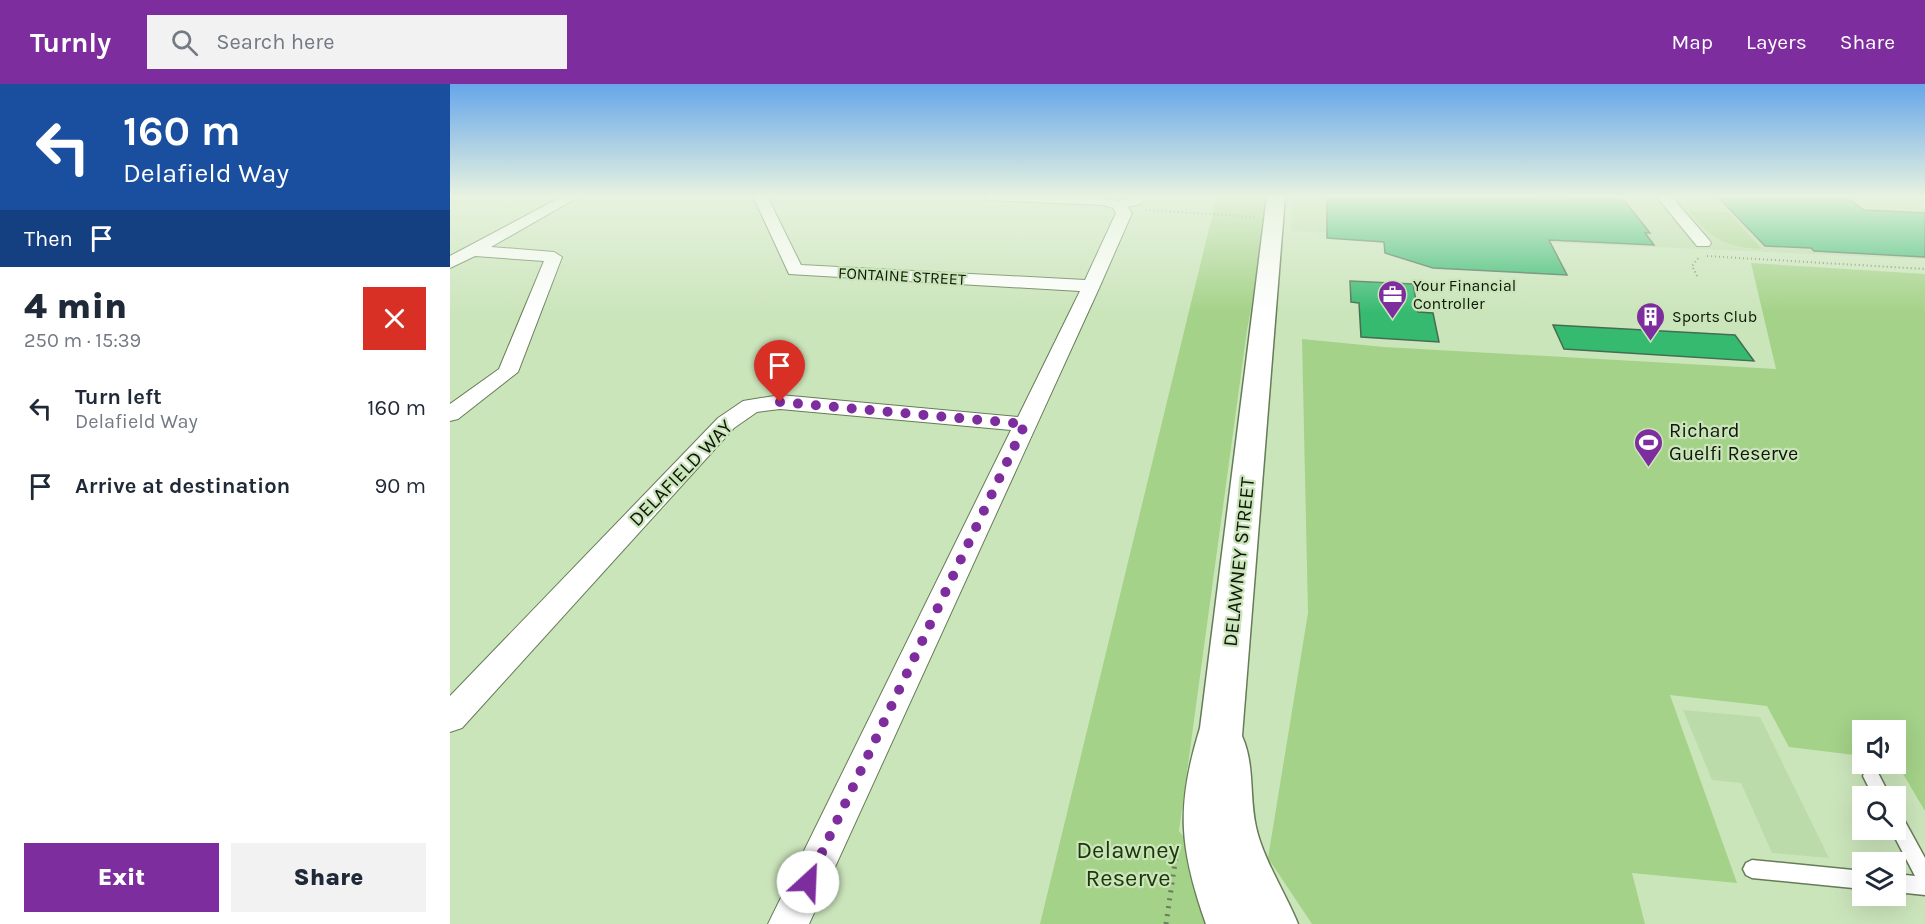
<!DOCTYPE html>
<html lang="en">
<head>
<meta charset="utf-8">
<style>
  :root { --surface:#fff; --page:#f2f2f3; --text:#1f2937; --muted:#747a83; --accent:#7d2d9e }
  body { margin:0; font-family:Karla,sans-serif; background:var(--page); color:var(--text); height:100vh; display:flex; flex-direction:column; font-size:22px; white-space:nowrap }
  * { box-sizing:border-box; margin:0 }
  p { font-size:20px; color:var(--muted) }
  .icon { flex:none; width:33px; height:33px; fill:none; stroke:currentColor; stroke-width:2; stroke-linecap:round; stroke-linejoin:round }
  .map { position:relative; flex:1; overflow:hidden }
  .sheet { display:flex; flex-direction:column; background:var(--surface); width:450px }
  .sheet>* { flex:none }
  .banner { background:#1a4fa0; color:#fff; overflow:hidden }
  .fabs { position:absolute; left:1402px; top:636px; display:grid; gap:12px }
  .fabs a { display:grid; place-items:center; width:54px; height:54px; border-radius:0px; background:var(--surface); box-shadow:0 6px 24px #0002; font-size:30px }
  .pin { position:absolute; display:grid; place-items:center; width:51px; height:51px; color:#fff; margin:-62px -26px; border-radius:50% 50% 50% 0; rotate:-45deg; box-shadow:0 0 6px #0007 }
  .pin .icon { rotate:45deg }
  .me { position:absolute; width:66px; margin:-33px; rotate:25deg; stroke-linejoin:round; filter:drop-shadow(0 0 4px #0008) }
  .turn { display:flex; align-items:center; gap:21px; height:126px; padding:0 24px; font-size:27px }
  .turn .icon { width:78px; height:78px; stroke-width:2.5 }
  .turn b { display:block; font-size:42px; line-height:51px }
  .then { display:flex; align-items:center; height:57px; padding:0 24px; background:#0003; gap:12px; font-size:22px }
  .round { display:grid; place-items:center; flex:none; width:63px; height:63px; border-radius:0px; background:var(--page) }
  .overview { display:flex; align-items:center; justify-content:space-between; height:102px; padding:0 24px }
  h1 { font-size:36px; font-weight:800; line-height:45px }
  .action { display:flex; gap:12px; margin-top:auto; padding:12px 24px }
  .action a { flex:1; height:69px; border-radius:0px; background:var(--accent); color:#fff; font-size:24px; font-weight:800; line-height:69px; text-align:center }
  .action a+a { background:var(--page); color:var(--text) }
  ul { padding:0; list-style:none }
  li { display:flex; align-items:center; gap:18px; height:78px; padding:0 24px }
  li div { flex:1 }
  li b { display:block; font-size:22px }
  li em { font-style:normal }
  header { display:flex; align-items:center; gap:36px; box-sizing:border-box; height:84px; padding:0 30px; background:var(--accent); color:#fff }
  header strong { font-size:28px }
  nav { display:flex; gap:33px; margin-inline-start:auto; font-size:21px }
  .search { width:420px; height:54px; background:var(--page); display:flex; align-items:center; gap:15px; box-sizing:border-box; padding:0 21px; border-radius:0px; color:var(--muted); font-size:22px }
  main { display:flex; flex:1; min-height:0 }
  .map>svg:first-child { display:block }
  .built { fill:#bcdbaa }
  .green { fill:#a4d288 }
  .building { fill:#36ba70; stroke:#456d52; stroke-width:1.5 }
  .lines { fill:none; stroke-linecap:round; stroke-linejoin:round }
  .lane-casing { stroke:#657c56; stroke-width:3 }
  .street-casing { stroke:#657c56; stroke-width:2 }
  .secondary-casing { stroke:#657c56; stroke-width:3 }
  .path-far1 { stroke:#6b7c60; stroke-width:2; stroke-dasharray:1 3; stroke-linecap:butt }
  .path { stroke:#6b7c60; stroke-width:5; stroke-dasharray:2 6; stroke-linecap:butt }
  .lane { fill:#fff; fill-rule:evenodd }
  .street { fill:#fff; fill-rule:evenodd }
  .secondary { fill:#fff; fill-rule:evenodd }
  .route { stroke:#7d2d9e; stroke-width:10; stroke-dasharray:0 18 }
  .labels { text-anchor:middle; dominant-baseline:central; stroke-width:4.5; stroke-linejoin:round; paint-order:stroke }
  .far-street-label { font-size:16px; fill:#0e1708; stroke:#cbe5bb }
  .far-poi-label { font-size:16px; fill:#0e1708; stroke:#cbe5bb; text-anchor:start }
  .poi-label { font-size:20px; fill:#0e1708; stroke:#cbe5bb; text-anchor:start }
  .street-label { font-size:20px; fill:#0e1708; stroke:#cbe5bb }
  .near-park-label { font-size:24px; fill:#1c3509; stroke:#cbe5bb }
</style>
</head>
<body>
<header>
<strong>Turnly</strong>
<div class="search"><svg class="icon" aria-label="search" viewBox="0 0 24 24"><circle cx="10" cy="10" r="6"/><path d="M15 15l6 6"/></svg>Search here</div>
<nav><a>Map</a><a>Layers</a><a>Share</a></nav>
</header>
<main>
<section class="sheet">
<div class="banner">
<div class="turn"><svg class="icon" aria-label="left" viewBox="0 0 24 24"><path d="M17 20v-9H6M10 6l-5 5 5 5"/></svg><div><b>160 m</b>Delafield Way</div></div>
<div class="then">Then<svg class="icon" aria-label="arrive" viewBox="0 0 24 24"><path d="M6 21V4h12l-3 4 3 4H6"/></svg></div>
</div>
<div class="overview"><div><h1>4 min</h1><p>250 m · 15:39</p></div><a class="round" style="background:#d93025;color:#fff"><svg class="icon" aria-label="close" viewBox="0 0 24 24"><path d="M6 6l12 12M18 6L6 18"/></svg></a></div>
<ul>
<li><svg class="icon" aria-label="left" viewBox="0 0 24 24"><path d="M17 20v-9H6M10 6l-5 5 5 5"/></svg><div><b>Turn left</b><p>Delafield Way</p></div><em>160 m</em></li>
<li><svg class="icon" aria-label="arrive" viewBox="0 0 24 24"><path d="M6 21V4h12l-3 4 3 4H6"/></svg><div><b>Arrive at destination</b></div><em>90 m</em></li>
</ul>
<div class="action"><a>Exit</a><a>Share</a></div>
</section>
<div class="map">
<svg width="1475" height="840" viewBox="0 0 1475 840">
  <rect width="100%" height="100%" fill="#cbe5bb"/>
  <g class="built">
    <path d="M842,112H1475V175L841,147Z"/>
    <path d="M1233,626L1310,633L1379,774L1322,769L1291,699L1262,696Z"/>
  </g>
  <g class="green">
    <path d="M767,112H822L797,246L729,747L762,789L772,840H590Z"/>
    <path d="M1238,127L1278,128L1312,165C1275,163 1261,155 1238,127Z"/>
    <path d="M1301,179L1475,190V727L1446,678V646H1413V672L1339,663L1317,622L1220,611L1287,799L1182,789L1195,840H862L818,774L858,529L852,255L934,263L1326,285Z"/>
  </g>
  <g class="building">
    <path d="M877,112H1082L1134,114L1133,112H1163L1166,116H1174L1200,149H1195L1204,161L1099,156L1117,191L983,184L935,169L934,158L877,154Z"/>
    <path d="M1267,112H1395L1414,126L1475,129V173L1364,167L1361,164L1315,162Z"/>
    <path d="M900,197L963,200L968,228L983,229L989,258L911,253L909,219L901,218Z"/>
    <path d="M1103,241L1285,251L1304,277L1114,265Z"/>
  </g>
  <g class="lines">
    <defs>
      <g id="lane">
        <path d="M1421,684L1427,687L1440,712H1423L1413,692L1415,687Z"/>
        <path d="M1446,730L1452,732L1475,774V811L1446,808V790L1465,792L1441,746H1446Z"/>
        <path d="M1302,776L1413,787V805L1302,794L1296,791L1293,785L1296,779Z"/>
      </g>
      <g id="street">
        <path d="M113,112H130L41,163L104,168L112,173L68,288L8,335L0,337V320L49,285L94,177L25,172L0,184V172Z"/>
        <path d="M303,112H317L351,181L635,196L666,129L663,124L653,121L538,116L531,112H633L669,117L685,113L692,117L690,120L678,123L682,129L650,202L359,840H318L561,346L330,325L307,328L284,344L12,644L0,648V612L268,334L293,317L330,311L568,333L630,207L339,190Z"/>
        <path d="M1206,112H1221L1259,156L1261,159L1259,162H1247Z"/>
      </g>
      <path id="secondary" d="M817,112H835L792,652C805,681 799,712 806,743C813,775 836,810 848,840H756C729,763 726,722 750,644Z"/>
    </defs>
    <use href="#lane" class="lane-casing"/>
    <use href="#street" class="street-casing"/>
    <use href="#secondary" class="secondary-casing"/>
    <g class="path-far1">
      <path d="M696,126L805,133"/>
      <path d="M1257,172L1475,185"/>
      <path d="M1247,192L1242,182L1250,172"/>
    </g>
    <path class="path" d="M716,840L726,772"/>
    <use href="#lane" class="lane"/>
    <use href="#street" class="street"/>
    <use href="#secondary" class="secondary"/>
  </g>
  <linearGradient id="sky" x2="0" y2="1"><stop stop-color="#66a6ea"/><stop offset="0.49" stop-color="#e8f3e0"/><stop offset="1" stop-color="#e8f3e0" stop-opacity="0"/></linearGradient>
  <rect width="1475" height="229" fill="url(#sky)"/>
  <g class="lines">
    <path class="route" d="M330,318L575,340L358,798"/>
  </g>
  <defs>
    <symbol id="office-pin" viewBox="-11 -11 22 30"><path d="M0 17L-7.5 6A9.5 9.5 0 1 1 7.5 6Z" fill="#7d2d9e" stroke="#cbe5bb"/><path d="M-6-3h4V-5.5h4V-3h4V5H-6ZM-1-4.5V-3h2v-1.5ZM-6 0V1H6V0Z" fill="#fff"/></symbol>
    <symbol id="building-pin" viewBox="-11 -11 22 30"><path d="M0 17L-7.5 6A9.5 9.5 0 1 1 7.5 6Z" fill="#7d2d9e" stroke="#cbe5bb"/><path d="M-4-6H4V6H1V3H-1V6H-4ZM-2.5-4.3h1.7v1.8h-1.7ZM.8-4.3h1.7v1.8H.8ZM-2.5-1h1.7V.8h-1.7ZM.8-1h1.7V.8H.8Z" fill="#fff"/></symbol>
    <symbol id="stadium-pin" viewBox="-11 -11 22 30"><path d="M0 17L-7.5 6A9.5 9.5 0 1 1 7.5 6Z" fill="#7d2d9e" stroke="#cbe5bb"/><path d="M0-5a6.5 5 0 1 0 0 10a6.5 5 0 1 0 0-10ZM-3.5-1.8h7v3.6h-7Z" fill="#fff"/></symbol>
  </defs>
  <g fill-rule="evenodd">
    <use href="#office-pin" x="926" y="194" width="33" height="45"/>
    <use href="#building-pin" x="1184" y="216" width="33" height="45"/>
    <use href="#stadium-pin" x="1182" y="342" width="33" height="45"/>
  </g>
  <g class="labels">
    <g class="far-street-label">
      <text transform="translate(452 192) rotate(3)">FONTAINE STREET</text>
    </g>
    <g class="far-poi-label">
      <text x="963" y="201">Your Financial<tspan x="963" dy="18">Controller</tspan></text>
      <text x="1222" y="232">Sports Club</text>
    </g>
    <g class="poi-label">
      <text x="1219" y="346">Richard<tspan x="1219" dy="23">Guelfi Reserve</tspan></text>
    </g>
    <g class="street-label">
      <text transform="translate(231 389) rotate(-46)">DELAFIELD WAY</text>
      <text transform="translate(789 478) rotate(-84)">DELAWNEY STREET</text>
    </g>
    <g class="near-park-label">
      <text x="678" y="766">Delawney<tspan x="678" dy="28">Reserve</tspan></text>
    </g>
  </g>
</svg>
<div class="fabs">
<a><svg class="icon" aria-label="sound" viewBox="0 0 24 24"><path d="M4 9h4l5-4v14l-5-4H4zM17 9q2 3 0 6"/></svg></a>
<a><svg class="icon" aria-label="search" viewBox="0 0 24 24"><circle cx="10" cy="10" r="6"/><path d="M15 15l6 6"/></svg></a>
<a><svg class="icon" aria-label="layers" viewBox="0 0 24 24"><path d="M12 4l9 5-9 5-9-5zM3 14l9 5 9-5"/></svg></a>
</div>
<div class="pin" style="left:330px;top:318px;background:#d93025"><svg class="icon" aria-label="arrive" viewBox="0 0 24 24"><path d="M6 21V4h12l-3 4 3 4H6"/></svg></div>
<svg class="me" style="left:358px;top:798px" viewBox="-20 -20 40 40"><circle r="19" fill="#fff"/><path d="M0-13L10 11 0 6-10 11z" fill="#7d2d9e"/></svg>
</div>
</main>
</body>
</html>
